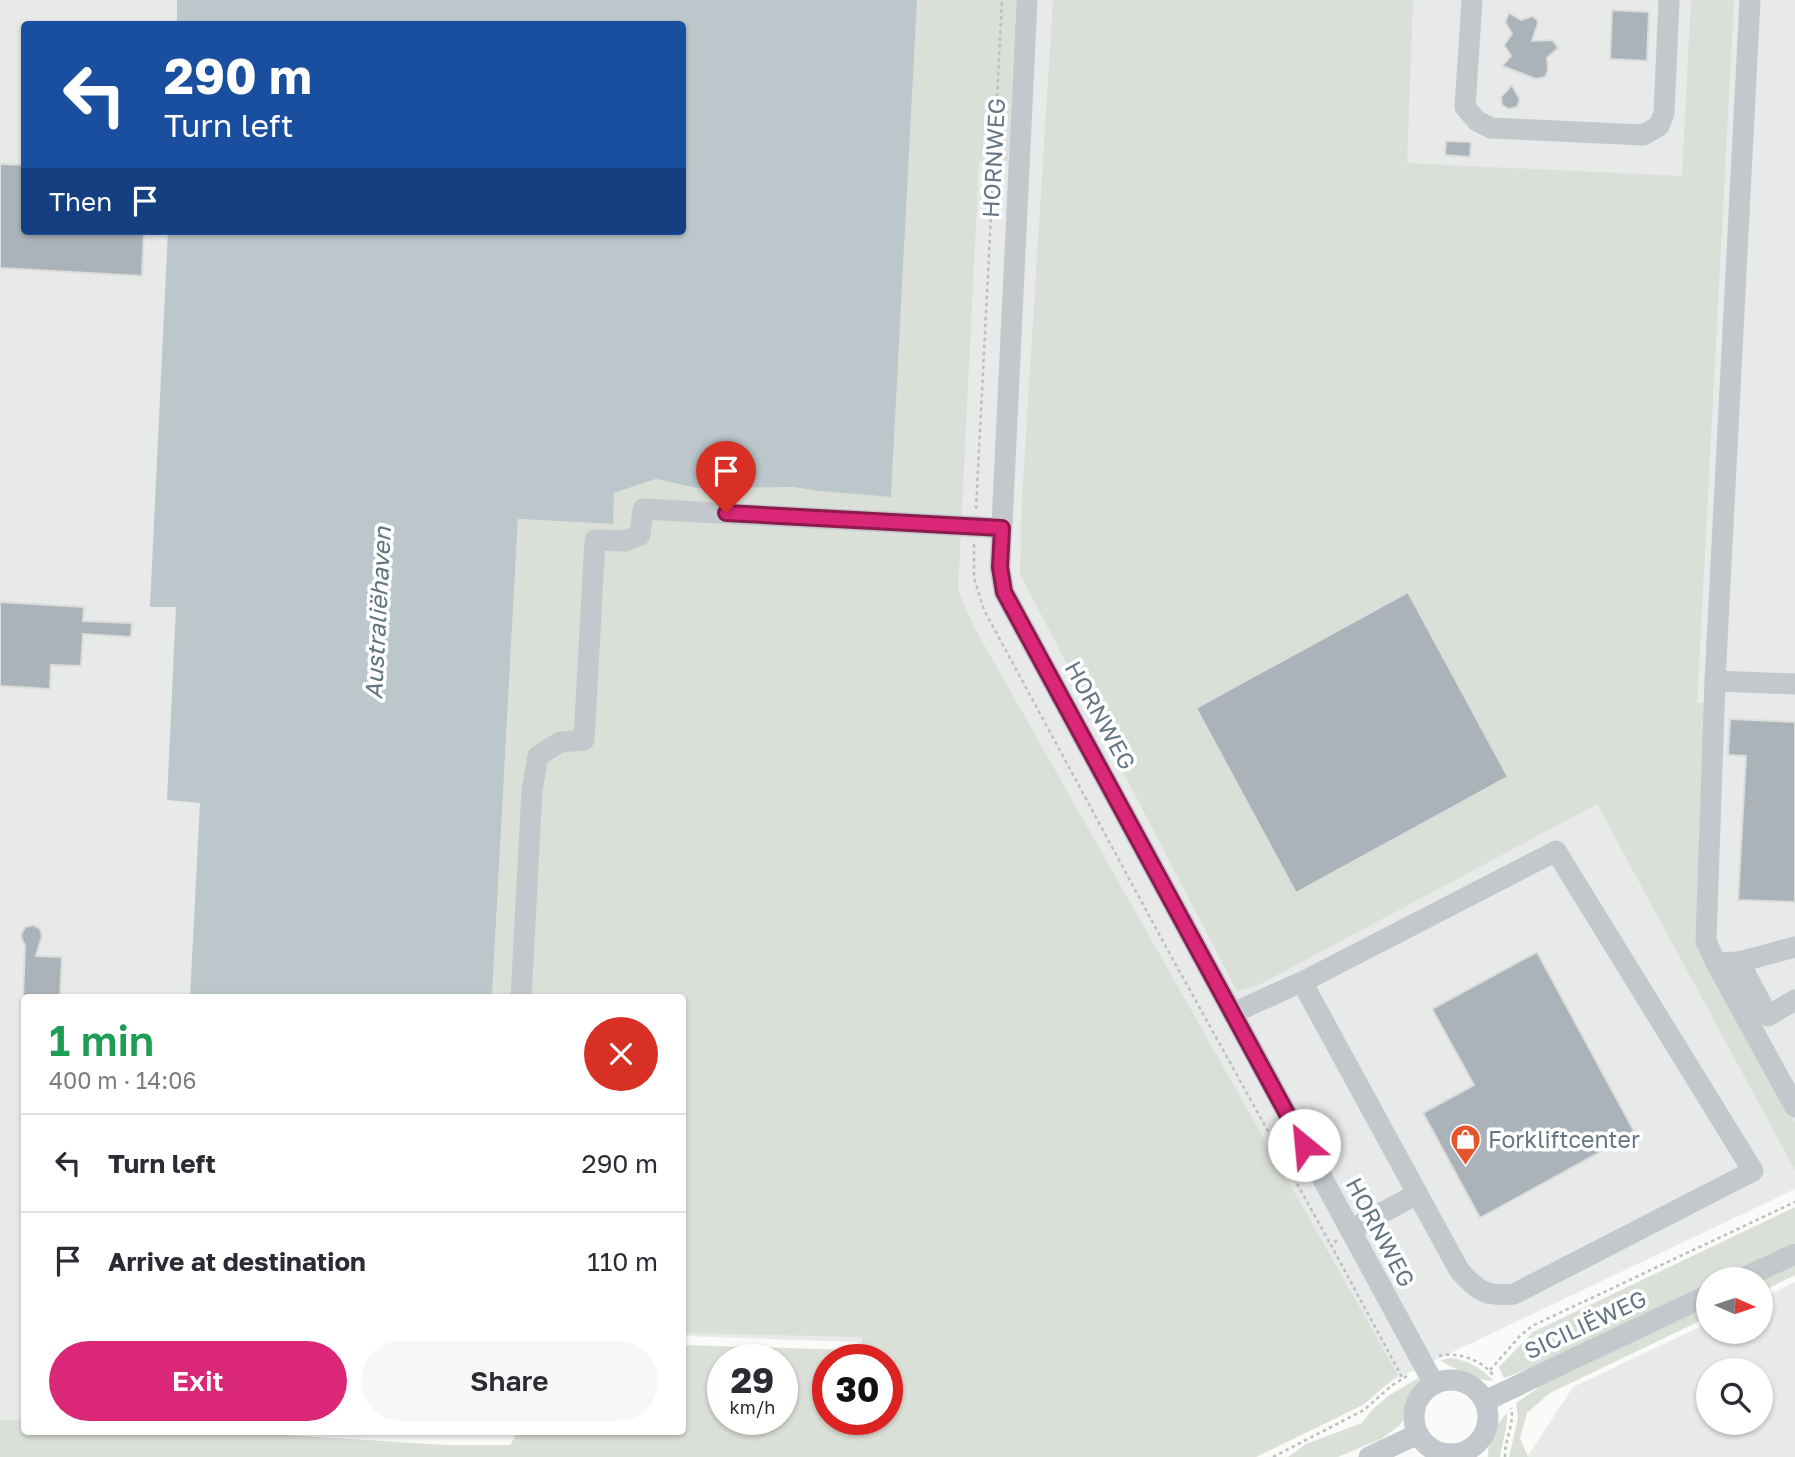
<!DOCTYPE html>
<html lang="en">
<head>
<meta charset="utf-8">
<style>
  :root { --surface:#fff; --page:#f7f7f7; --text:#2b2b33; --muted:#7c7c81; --line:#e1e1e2; --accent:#db2777 }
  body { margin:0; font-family:"Golos Text",sans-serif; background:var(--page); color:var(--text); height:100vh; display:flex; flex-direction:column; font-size:26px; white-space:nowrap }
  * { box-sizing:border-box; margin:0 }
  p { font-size:23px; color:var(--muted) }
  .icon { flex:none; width:38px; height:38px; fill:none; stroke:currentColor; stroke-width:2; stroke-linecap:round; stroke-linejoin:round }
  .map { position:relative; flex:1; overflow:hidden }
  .drawer { position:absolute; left:21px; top:994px; width:665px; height:441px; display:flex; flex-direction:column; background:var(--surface); border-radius:7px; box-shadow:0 2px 5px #0004 }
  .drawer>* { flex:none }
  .top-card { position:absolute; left:21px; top:21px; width:665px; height:214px; border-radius:7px; box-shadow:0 2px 5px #0004; background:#1a4fa0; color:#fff; overflow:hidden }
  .needle { width:46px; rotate:93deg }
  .fabs { position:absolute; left:1696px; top:1267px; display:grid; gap:14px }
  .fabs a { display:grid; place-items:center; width:77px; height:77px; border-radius:50%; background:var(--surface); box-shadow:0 2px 5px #0004; font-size:35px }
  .speed { position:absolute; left:707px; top:1344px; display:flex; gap:14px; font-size:35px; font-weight:700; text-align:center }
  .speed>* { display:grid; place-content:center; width:91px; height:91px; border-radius:50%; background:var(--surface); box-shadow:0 2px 5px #0004; line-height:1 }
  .speed small { font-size:18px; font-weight:400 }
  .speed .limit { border:10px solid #d22; background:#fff; color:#111 }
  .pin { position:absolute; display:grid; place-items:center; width:60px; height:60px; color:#fff; margin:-72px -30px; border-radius:50% 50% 50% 0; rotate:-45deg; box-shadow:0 0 7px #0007 }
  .pin .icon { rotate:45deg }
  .me { position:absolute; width:77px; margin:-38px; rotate:332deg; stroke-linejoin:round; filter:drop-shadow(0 0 5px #0008) }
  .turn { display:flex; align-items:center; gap:24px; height:147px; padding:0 28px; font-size:32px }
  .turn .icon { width:91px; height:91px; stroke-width:2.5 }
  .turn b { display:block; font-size:49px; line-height:60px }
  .then { display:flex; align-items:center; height:66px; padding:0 28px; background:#0003; gap:14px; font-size:26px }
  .round { display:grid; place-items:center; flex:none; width:74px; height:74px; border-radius:37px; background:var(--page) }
  .head { display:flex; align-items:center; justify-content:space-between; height:119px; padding:0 28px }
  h1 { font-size:42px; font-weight:600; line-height:52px; color:#1e9e55 }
  .button { display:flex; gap:14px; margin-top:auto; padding:14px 28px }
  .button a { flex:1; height:80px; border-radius:42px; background:var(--accent); color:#fff; font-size:28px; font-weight:600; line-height:80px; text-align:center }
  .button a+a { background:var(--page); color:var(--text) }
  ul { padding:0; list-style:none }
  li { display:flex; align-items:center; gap:21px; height:98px; padding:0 28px; border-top:2px solid var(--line) }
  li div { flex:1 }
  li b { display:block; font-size:26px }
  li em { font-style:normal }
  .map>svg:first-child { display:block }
  .built { fill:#e8e9e9; fill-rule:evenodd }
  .green { fill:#dadfd7; fill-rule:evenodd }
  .water { fill:#bbc7cb }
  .building { fill:#aab3b9; stroke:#dcdcda; stroke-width:2 }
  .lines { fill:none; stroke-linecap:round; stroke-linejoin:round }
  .path { stroke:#bbbfc2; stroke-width:2.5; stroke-dasharray:3.5 3.5; stroke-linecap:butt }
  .minor { stroke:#c3c8cc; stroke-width:21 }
  .route-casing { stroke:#8e194d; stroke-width:18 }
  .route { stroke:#db2777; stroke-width:12 }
  .labels { text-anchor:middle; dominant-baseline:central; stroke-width:7; stroke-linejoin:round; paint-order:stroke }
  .street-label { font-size:23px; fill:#657683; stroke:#fff }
  .poi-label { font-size:23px; fill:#657683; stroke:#fff; text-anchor:start }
  .water-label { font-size:24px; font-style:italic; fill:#60757c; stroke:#fff }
</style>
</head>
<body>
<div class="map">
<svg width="1795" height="1457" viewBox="0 0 1795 1457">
  <rect width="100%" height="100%" fill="#fafaf8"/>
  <g class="built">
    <path d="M0,0H274L272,24H24V231H260L217,997L24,998V1432L113,1457H0Z"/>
    <path d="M917,0H1795V1189L1232,1457L887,1419V1360H858V1342L683,1336L682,998H492Z"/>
    <path d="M1795,1282V1457H1527L1573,1387L1708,1323V1332H1760L1761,1299ZM1708,1370H1760V1423H1708Z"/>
  </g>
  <g class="green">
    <path d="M917,0H1016L1008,161H979L958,590L974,627L1398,1375L1363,1405L1256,1457H0V1420L24,1421V1432H253V1433L445,1445H510L518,1432H682L683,1345L852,1350L859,1360H828V1419H887V1360H861L862,1337L683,1333L682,998L492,997L518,519L612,524L614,493L656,479L732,487H793L819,491L891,497ZM723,1360H782V1419H723Z"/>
    <path d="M1053,0H1413L1407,163L1682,176L1691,0H1734L1697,703H1708L1698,941L1795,1123V1170L1597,804L1259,985L1237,991L1020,574L1022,499Z"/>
    <path d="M1795,1207V1243L1719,1279H1708V1284L1536,1366L1504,1378L1499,1367L1533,1332Z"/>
    <path d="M1795,1265V1275L1761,1292L1760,1281Z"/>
    <path d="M1708,1306V1317L1550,1393L1527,1413L1520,1438L1528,1457H1509L1518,1418L1516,1403L1541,1386Z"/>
    <path d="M1448,1358C1464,1358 1484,1369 1493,1381C1474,1380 1457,1370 1441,1361Z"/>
    <path d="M1420,1377L1417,1390L1409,1404L1407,1414L1400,1425L1381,1439L1338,1457H1288L1306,1444L1362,1423L1372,1410L1388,1396Z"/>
    <path d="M1507,1413C1508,1428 1502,1442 1500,1457H1488C1488,1440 1495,1425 1507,1413Z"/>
  </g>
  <path class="water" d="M177,0H917L891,497L819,491L793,487L698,488L656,479L614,493L613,524L518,519L492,997H190L200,803L167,800L176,607H150L168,231H682V24H177Z"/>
  <g class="building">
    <path d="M1612,10L1649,12L1647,61L1610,59Z"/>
    <path d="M1509,13L1521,20L1533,16L1537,20L1538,23L1532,41L1552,40L1555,43L1558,48L1547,58L1548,71L1545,77L1536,79L1502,66L1511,56L1504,45L1512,34L1505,22Z"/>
    <path d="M1512,85L1520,100L1517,107L1509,109L1502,105L1501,97Z"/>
    <path d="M1446,141L1471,142L1470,157L1445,155Z"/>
    <path d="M0,164L24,165V231H144L142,276L0,268Z"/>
    <path d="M1408,592L1508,777L1296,893L1196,708Z"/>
    <path d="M0,602L84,607L83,621L132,623L131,637L83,634L81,666L51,665L50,689L0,686Z"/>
    <path d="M1730,719L1795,722V902L1738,900L1746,756L1728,755Z"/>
    <path d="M33,925L40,929L42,936L36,956L62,957L60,998H23L25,945L23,942L21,935L25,927Z"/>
    <path d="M1537,952L1635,1133L1480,1218L1423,1113L1474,1085L1432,1009Z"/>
  </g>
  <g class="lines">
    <g class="path">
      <path d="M976,509L1002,0"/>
      <path d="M974,544V578L984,610L1166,947L1331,1245"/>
      <path d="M1337,1240L1331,1245L1402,1377"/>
      <path d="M1439,1356C1457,1351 1485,1361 1494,1377"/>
      <path d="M1490,1370L1520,1336L1532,1326L1795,1202"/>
      <path d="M1273,1457L1364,1410L1391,1386L1410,1374"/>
      <path d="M1505,1457C1504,1440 1515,1425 1511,1408"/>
    </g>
    <g class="minor">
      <path d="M1027,0L1000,567L1004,592L1434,1384"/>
      <path d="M1472,0L1465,107L1477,121L1491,128L1643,135L1659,126L1664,113L1669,0"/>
      <path d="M1750,0L1715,681L1795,684"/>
      <path d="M1715,681L1706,941L1716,963L1739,962"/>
      <path d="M1795,947L1739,962L1768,1016L1795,1000"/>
      <path d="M1716,963L1795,1107"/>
      <path d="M521,998L532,790L538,756L560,742L584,740L595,540L625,541L640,535L643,509L1002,528"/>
      <path d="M1233,1013C1258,1002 1283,990 1308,979L1556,851L1753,1171L1514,1294C1486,1297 1477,1291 1459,1270L1302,982"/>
      <path d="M1350,1230L1417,1194"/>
      <path d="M1741,1279L1795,1254"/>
      <circle cx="1451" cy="1417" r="37"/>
      <path d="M1485,1401L1708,1295"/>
      <path d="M1369,1457L1418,1434"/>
    </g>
  </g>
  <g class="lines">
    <defs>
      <path id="route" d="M726,513L1002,528L1000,567L1004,592L1304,1145"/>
    </defs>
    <use href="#route" class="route-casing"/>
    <use href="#route" class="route"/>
  </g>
  <defs>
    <symbol id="shop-pin" viewBox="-11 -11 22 30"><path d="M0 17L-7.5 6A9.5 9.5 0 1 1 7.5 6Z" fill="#e4572e" stroke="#fff"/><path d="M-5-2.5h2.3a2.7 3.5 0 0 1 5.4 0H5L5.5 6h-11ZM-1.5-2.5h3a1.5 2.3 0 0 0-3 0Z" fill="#fff"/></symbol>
  </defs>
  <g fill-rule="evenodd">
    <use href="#shop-pin" x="1448" y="1122" width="35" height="47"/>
  </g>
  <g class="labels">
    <g class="street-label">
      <text transform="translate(993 158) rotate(-87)">HORNWEG</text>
      <text transform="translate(1101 715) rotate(61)">HORNWEG</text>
      <text transform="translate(1381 1232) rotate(62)">HORNWEG</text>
      <text transform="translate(1585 1324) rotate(-25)">SICILIËWEG</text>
    </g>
    <g class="poi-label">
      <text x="1488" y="1139">Forkliftcenter</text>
    </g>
    <g class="water-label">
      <text transform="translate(377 613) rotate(-87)">Australiëhaven</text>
    </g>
  </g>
</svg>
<div class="fabs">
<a><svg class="needle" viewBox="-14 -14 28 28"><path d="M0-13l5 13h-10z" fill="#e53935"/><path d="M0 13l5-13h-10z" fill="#7c7c81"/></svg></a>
<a><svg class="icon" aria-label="search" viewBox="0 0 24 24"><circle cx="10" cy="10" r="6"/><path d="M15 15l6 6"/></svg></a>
</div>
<div class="speed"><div>29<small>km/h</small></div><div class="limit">30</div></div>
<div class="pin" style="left:726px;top:513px;background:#d93025"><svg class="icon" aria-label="arrive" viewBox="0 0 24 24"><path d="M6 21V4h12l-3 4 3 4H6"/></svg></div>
<svg class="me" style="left:1304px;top:1145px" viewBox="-20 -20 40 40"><circle r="19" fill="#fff"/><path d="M0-13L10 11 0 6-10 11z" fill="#db2777"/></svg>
<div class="top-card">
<div class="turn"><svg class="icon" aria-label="left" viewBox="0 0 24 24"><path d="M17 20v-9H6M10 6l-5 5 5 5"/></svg><div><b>290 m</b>Turn left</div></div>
<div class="then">Then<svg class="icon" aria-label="arrive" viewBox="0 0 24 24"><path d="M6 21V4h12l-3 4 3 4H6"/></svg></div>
</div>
<section class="drawer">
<div class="head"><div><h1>1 min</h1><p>400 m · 14:06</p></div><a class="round" style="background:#d93025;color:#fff"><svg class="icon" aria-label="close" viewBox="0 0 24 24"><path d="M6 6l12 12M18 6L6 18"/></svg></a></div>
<ul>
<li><svg class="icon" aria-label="left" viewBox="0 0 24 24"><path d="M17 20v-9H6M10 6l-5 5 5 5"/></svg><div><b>Turn left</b></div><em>290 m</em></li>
<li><svg class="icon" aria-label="arrive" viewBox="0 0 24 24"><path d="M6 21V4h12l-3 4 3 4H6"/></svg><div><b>Arrive at destination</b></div><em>110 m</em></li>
</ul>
<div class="button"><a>Exit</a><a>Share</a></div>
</section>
</div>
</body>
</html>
